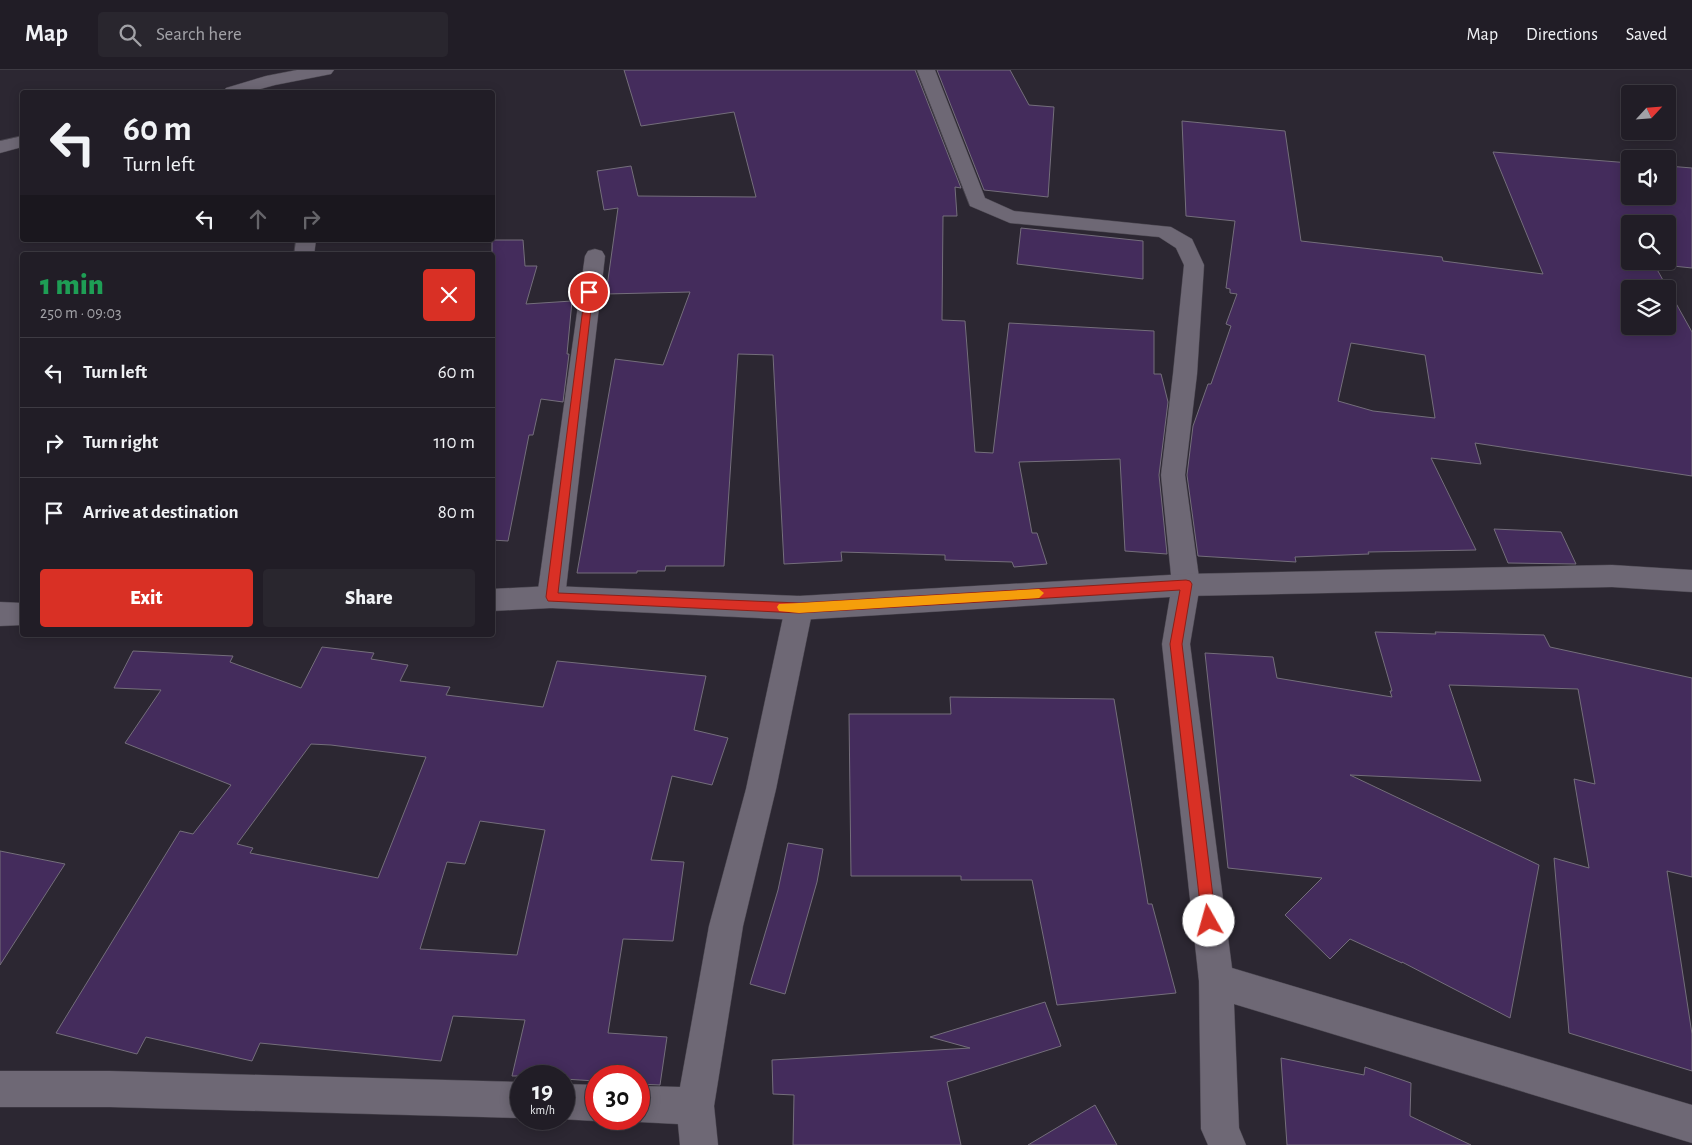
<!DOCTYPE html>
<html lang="en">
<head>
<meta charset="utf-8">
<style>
  :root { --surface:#211d26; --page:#29262e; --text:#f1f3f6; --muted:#a2a2a7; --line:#3e3b43; --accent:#d93025 }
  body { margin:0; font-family:"Alegreya Sans",sans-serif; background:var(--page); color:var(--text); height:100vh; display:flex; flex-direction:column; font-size:19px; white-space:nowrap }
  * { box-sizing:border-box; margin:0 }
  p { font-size:16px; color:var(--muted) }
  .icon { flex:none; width:28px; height:28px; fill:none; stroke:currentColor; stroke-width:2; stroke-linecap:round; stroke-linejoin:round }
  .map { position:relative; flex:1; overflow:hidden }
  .drawer { position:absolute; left:20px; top:182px; width:475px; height:385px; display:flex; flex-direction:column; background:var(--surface); border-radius:5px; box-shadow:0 2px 12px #0003,0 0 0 1px var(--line) }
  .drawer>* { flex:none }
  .guide { position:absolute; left:20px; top:20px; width:475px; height:152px; border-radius:5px; box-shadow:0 2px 12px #0003,0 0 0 1px var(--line); background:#211d26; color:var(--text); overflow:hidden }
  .needle { width:32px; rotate:64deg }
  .controls { position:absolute; left:1621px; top:15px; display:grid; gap:10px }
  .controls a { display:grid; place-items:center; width:55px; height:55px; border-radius:5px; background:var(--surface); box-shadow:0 2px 12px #0003,0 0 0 1px var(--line); font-size:25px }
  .speed { position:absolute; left:510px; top:995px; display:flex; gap:10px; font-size:25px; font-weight:700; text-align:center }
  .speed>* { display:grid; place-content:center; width:65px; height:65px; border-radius:50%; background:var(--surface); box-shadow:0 2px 12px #0003,0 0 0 1px var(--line); line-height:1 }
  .speed small { font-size:12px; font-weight:400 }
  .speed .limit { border:8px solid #d22; background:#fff; color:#111 }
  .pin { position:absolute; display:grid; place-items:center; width:42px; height:42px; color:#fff; margin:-21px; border:2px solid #fff; border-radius:50%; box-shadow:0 1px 5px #0007 }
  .me { position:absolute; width:55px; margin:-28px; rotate:353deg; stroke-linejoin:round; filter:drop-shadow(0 0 4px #0008) }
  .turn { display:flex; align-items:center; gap:18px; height:105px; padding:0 20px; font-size:22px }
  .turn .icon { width:65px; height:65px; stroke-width:2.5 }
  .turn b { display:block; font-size:35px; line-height:42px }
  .lanes { display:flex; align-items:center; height:48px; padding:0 20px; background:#0003; justify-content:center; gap:25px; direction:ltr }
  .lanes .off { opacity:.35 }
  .round { display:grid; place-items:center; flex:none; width:52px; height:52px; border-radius:5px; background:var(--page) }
  .head { display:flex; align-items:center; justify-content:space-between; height:85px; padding:0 20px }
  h1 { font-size:30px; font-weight:800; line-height:38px; color:#1e9e55 }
  .action { display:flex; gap:10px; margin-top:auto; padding:10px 20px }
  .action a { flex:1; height:58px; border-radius:5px; background:var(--accent); color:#fff; font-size:20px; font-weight:800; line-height:58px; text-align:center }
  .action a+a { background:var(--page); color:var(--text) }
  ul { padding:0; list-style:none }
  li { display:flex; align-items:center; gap:15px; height:70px; padding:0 20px; border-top:1px solid var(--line) }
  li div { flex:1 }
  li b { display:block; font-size:19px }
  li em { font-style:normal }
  header { display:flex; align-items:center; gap:30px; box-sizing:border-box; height:70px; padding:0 25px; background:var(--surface); border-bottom:1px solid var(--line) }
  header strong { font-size:24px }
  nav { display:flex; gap:28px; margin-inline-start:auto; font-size:18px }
  .search { width:350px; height:45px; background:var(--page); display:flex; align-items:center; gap:12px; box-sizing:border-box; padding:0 18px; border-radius:5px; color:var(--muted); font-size:19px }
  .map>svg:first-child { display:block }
  .building { fill:#442c5c; stroke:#746e7b; fill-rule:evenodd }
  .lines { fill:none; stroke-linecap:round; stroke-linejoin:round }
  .minor-casing { stroke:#49454e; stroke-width:1 }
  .secondary-casing { stroke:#49454e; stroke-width:1 }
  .minor { fill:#6e6875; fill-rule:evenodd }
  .secondary { fill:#6e6875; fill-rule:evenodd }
  .route { fill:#d93025; stroke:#8d1f18 }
  .slow { fill:#f59e0b }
</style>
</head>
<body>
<header>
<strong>Map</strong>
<div class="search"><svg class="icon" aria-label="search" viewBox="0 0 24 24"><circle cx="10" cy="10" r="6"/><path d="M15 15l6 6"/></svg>Search here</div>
<nav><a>Map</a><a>Directions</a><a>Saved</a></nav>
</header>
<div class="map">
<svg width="1692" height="1075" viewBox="0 0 1692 1075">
  <rect width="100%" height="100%" fill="#2c2732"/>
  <g class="building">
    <path d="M624,0H915L961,118L955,117L957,146H943L942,250L965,251L975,382L993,383L1009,253L1154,261V304H1161L1168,332L1159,405L1167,484L1125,481L1120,389L1019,392L1032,463H1037L1047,494L1014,497L1012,492L945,490V485L841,482L842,491L784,494L773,285L738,284L724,496H666L665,501H637V503H577L615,289L663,295L690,222L606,224L618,138L604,140L597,101L631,96L638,126L756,127L734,42L641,56Z"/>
    <path d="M937,0H1010L1029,35L1054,37L1048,127L984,120Z"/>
    <path d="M1182,51L1285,61L1301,171L1442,187L1443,191L1543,204L1493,82L1630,93V126H1668V96L1692,98V198L1654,194L1692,262V406L1475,373L1481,394L1431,388L1476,480L1368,482L1369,484L1295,487L1296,492L1198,486L1187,405L1193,356L1208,314H1211L1231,256L1226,254L1237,224L1230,223V219L1226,218L1235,151L1186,146ZM1630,154H1668V191H1630ZM1630,219H1668V256H1630ZM1351,273L1425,285L1435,348L1373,341L1338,331Z"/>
    <path d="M1021,158L1143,171V209L1017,194Z"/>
    <path d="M492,170H523L525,196H537L526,234L572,231L567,284H569L563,332L541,329L533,365H529L508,471L492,470Z"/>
    <path d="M1494,459L1561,462L1576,494L1508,493Z"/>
    <path d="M1375,562L1436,564L1435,562L1544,565L1550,577L1692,608V807L1667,801L1692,964V1001L1569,963L1554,788L1589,798L1574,709L1595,714L1578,619L1449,615L1481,711L1350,705L1539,795L1510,948L1402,892V893L1350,869L1330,889L1285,845L1322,808L1228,798L1205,583L1273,587L1277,608L1392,627L1390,621H1392Z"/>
    <path d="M322,577L374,583L371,589L408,595L400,611L450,617L446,625L543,637L557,591L706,606L694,660L728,668L712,715L672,706L651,790L684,792L673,871L623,869L608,963L667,967L660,1015L639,1014V1006H596V1011L564,1009V1006H512L525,950L453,946L441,991L260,973L252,991L146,967L137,984L56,963L180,761L193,764L231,715L125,673L161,620L114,618L133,581L233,586L230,592L301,618ZM311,674L331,675L426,687L378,808L250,783L253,778L237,774ZM480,751L545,760L517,885L420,879L447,792L465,794Z"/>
    <path d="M950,627L1114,629L1148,834H1152L1176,923L1057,935L1032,810H961V806H851L849,644H951Z"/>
    <path d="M788,773L823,779L817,812L785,924L750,914L778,820Z"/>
    <path d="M0,781L65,794L0,895Z"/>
    <path d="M1045,932L1061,976L947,1012L961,1075H793L794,1025L773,1024L772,990L970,978L930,967Z"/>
    <path d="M1281,988L1364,1005L1365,997L1411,1013L1410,1046L1471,1075H1287Z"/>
    <path d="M1095,1035L1117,1075H1028Z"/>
  </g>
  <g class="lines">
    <defs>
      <g id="minor">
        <path d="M297,0H334L331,4L275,15L249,22H223L226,18L266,6Z"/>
        <path d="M917,0H935L985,128L1014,141L1171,157L1192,169L1204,195L1197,304L1185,405L1200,515L1190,574L1232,898L1692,1035V1073L1234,934L1239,1058L1246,1075H1208L1201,1059L1199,911L1162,574L1172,515L1161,405L1173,304L1184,195L1176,178L1159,167L1010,153L970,136Z"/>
        <path d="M22,66V77L0,83V71Z"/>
        <path d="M296,170H316L314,185H294Z"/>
        <path d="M595,179L602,181L605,186L565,527L561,535L551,538L541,535L537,527L585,186L588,181Z"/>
        <path d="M799,526L809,530L813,538L776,719L743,856L714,1036L718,1075H680L678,1054L639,1052L630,1049H639V1016L680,1017L709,856L746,719L785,538L789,530Z"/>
        <path d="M0,1001H110L521,1012V1048L110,1037H0Z"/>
        <path d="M564,1014L596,1015V1049H603L596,1051L560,1049H564Z"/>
      </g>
      <g id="secondary">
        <path d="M1612,495L1692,500V522L1612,517L1186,526L799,550L551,538L492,541V519L551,516L799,526L1186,504Z"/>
        <path d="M0,532L22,533V555L0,556Z"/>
      </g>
    </defs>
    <use href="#minor" class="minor-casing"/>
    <use href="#secondary" class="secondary-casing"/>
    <use href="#minor" class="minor"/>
    <use href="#secondary" class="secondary"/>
  </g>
  <path class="route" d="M589,219L593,222L558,523L799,533L1186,510L1190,511L1192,514L1182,574L1216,851L1214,856L1209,858L1204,856L1202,851L1170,574L1180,520L799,543L548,531L546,527L585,222Z"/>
  <path class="slow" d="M1039,519L1044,523L1039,528L799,543L779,541L777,537L779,534L799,533Z"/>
</svg>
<div class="controls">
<a><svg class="needle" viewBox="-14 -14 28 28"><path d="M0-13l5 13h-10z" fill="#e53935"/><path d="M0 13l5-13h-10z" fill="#a2a2a7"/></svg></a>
<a><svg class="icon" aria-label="sound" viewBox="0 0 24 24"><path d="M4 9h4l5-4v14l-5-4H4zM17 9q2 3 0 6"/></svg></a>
<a><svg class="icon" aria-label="search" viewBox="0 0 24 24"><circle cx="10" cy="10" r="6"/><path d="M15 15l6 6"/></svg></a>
<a><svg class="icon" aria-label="layers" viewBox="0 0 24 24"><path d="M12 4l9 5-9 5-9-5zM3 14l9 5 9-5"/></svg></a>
</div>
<div class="speed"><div>19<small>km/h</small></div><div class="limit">30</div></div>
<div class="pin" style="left:589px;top:222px;background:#d93025"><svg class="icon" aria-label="arrive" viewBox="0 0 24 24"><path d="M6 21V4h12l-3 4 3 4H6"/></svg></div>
<svg class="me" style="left:1209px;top:851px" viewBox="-20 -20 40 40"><circle r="19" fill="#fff"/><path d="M0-13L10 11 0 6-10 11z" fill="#d93025"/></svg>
<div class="guide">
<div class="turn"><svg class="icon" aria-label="left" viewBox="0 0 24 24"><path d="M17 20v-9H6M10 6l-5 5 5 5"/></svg><div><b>60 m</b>Turn left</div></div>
<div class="lanes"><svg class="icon" aria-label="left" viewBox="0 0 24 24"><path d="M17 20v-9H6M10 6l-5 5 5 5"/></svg><svg class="icon off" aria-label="ahead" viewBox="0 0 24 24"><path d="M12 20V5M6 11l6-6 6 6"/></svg><svg class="icon off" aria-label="right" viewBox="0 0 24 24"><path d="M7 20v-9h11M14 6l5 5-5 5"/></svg></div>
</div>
<section class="drawer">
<div class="head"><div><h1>1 min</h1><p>250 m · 09:03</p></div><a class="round" style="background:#d93025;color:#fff"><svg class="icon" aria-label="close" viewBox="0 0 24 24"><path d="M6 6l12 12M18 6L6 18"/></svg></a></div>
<ul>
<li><svg class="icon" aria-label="left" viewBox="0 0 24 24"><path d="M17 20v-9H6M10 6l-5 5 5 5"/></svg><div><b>Turn left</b></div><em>60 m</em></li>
<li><svg class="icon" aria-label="right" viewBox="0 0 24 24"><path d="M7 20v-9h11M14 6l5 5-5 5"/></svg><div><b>Turn right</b></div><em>110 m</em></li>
<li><svg class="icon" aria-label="arrive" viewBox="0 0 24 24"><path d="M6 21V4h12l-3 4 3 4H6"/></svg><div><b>Arrive at destination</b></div><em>80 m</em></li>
</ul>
<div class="action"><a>Exit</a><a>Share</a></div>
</section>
</div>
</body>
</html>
